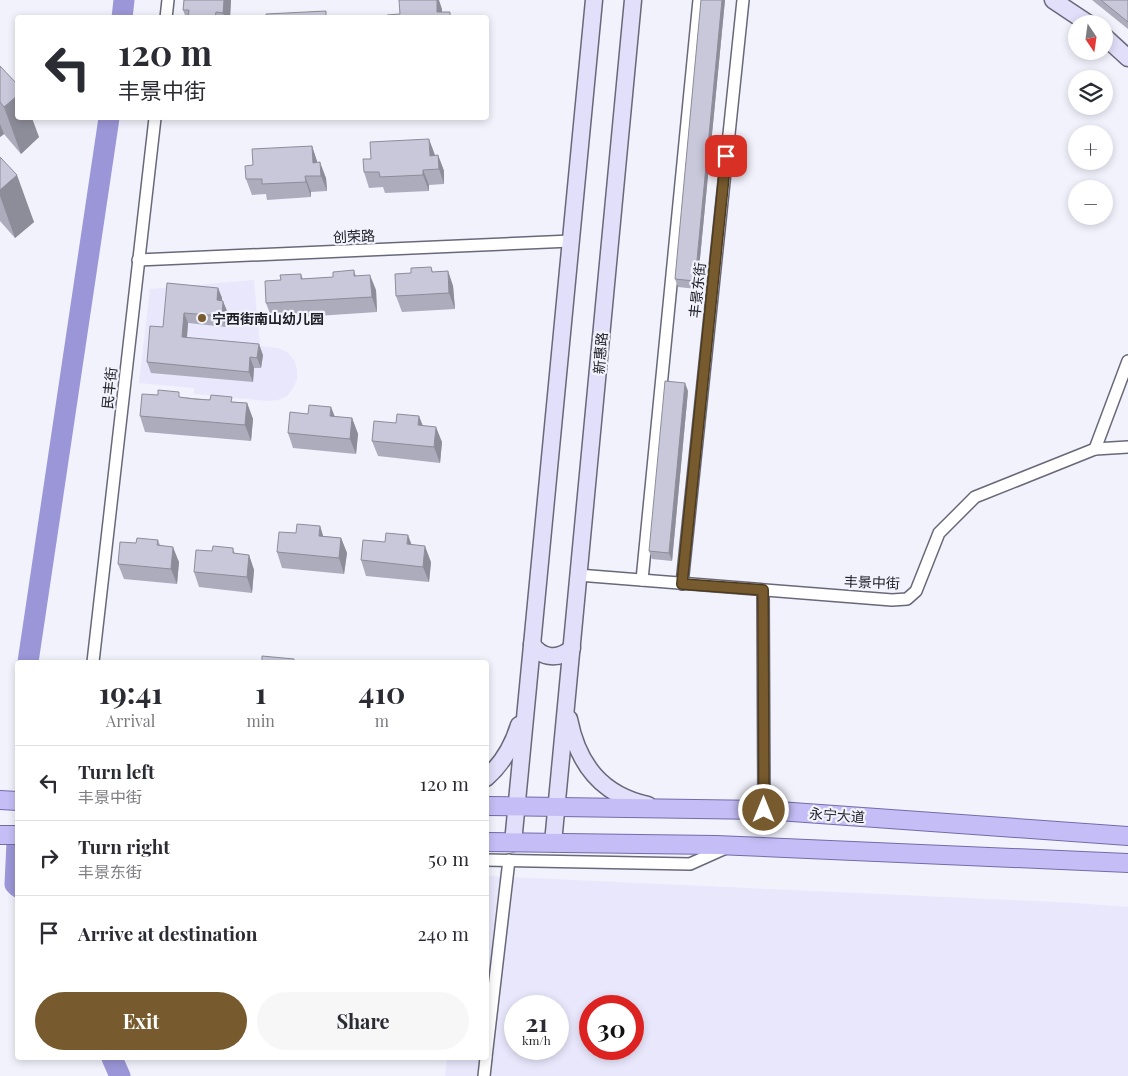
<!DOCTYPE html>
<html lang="en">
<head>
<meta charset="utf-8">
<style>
  :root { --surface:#fff; --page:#f7f7f7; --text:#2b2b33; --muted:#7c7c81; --line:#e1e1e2; --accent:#775b2e }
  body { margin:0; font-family:"Playfair Display","Noto Sans SC",serif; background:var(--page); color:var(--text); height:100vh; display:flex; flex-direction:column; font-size:19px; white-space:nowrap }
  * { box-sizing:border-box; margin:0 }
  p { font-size:16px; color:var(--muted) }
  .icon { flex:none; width:28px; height:28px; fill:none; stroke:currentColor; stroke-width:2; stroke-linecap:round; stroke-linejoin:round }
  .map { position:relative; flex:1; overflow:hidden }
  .side { position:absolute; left:15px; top:660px; width:474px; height:400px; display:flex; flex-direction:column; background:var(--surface); border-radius:5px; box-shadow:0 2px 8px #0003 }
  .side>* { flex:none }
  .guide { position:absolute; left:15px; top:15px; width:474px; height:105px; border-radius:5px; box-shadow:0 2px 8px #0003; background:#fff; color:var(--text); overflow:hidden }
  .needle { width:32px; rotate:167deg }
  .tools { position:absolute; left:1068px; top:15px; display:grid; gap:10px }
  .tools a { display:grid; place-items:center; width:45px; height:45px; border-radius:50%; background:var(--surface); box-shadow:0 2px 8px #0003; font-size:25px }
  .speed { position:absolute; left:504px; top:995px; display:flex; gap:10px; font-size:25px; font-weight:700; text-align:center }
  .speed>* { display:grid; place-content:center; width:65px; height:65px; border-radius:50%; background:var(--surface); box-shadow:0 2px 8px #0003; line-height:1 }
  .speed small { font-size:12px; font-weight:400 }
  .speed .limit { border:8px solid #d22; background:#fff; color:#111 }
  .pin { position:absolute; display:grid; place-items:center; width:42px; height:42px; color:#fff; margin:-21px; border-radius:10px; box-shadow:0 2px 8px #0006 }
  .me { position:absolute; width:55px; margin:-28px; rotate:0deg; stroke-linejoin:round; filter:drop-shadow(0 0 4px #0008) }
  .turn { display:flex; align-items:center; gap:18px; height:105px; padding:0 20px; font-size:22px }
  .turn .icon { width:65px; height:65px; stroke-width:2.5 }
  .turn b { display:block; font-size:35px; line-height:42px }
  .eta { display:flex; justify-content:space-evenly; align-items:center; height:85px; text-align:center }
  .eta b { font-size:30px; font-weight:700; line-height:35px }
  .button { display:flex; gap:10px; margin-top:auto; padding:10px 20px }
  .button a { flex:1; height:58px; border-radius:30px; background:var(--accent); color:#fff; font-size:20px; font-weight:700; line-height:58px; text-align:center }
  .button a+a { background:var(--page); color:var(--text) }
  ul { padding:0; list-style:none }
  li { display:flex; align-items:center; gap:15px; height:75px; padding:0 20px; border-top:1px solid var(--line) }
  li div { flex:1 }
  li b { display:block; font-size:19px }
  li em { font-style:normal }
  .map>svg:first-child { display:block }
  .built { fill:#e8e7fc; fill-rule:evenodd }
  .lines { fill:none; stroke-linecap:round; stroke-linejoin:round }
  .river { stroke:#9b96d7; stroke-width:21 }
  .street-casing { stroke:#696879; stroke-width:14 }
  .secondary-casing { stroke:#696879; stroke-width:19 }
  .primary-casing { stroke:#726baa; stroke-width:20 }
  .street { stroke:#fff; stroke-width:11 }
  .secondary { stroke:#e2dffa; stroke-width:16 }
  .primary { stroke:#c5bef6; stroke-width:18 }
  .wall { fill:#adacbc }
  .shaded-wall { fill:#8d8c99 }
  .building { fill:#c9c8db; stroke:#8d8c99 }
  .route-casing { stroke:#4d3b1e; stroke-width:12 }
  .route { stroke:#775b2e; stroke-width:9 }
  .poi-dot { fill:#775b2e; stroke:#f2f2fd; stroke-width:2 }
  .labels { text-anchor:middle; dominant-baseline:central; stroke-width:4.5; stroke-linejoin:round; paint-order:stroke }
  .street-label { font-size:14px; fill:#202027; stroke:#f2f2fd }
  .poi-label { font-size:14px; font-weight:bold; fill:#202027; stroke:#f2f2fd; text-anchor:start }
</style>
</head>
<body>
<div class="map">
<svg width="1128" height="1076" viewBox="0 0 1128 1076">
  <rect width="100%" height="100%" fill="#f2f2fd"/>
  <g class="built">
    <path d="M254,280L260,346L278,348L287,352L294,360L297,369V379L293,388L287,396L278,400L268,401L194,394V388L139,383L150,289Z"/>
    <path d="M486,876L1076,903L1128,907V1076H445L447,1058H486ZM515,1006H558V1049H515ZM590,1006H632V1049H590Z"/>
  </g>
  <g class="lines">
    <g class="river">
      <path d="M122,18L124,0"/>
      <path d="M28,662L109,118"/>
      <path d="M17,842L15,884L18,887"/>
      <path d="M112,1058L120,1076"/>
    </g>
    <defs>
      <g id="street">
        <path d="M166,18L168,0"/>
        <path d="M138,260L571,241"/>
        <path d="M1095,449L1128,361"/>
        <path d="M578,575L892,600L907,599L916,591L939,533L975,497L1095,449L1128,447"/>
        <path d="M642,580L699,0"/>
        <path d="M682,584L743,0"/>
        <path d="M763,590L764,810"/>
        <path d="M93,662L155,118"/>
        <path d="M486,860L690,864L728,847"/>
        <path d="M486,1057L509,860"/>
        <path d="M484,1076L486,1058"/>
      </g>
      <g id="secondary">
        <path d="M1053,0L1089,24"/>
        <path d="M1104,36L1128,58"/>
        <path d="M532,644C542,659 559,660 572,648"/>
        <path d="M569,719C578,765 602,795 648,805"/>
        <path d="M486,778C502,764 513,745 519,725"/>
        <path d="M513,843L594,0"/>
        <path d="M553,843L633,0"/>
      </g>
      <g id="primary">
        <path d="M0,800L18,801"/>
        <path d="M486,806L764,810L1128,836"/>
        <path d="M0,835H18"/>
        <path d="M486,842L716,845L1128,863"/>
      </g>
    </defs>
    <use href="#street" class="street-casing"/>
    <use href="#secondary" class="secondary-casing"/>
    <use href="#primary" class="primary-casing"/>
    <use href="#street" class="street"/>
    <use href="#secondary" class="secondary"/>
    <use href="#primary" class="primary"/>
  </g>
  <g class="wall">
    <path d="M184,0H231L230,18H186L183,10Z"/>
    <path d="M701,0H725L697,289L678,287L675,279Z"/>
    <path d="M1092,0H1128V29Z"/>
    <path d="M0,66L39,137L21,154L4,134L0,137Z"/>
    <path d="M312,146L317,162L326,178L327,191L311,192V197L267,200L266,194L252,195L246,179L253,165Z"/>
    <path d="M435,155V156L438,155L444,171V184L429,185V191L385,193L383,187L369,188L364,172Z"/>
    <path d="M0,157L34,222L15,238L0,221Z"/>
    <path d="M431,267L433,272L448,271L453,286L455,309L402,312L396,296L411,273Z"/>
    <path d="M354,270L356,276L376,290L377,312L272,319L266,303L281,280L301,274L303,279L333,277Z"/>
    <path d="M218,288L222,298V301L227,311L226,327L188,323L187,337L263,355L261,368H254L253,382L151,373L147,362L163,327Z"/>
    <path d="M688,391L672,561L652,559L649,551Z"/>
    <path d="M181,397L247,403L253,419L251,441L145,432L140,416Z"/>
    <path d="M335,417L352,418L358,434L356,454L293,448L288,433Z"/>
    <path d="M396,423L423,426L442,442L440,463L378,456L372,441Z"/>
    <path d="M320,526L323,536L341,538L347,553L344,574L282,568L277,552L296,533Z"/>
    <path d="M158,540L160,545L179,562L177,584L124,579L118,564L136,543Z"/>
    <path d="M412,545L431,562L429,582L366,576L361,560Z"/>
    <path d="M233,548L235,554L249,555L254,570L252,593L199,587L194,572L212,551Z"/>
  </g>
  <g class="shaded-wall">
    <path d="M224,0H231L230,18H225L223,13Z"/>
    <path d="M437,0H439L442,9V18L437,12Z"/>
    <path d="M722,0H725L697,289L695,281Z"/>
    <path d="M18,95V118H32L39,137L21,154L4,107Z"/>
    <path d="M0,124L4,134L0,137Z"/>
    <path d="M429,139L435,155L436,169L430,156Z"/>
    <path d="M312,146L317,161L318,176L313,163Z"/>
    <path d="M438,155L444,171V184L439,169Z"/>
    <path d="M320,162L326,178L327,191L321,176Z"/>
    <path d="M423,170L429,185V191L423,175Z"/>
    <path d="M17,175L34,222L15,238L0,196V190Z"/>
    <path d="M305,176L311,192V197L306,182Z"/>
    <path d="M448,271L453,286L455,309L449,293Z"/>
    <path d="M370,275L376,290L377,312L372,297Z"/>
    <path d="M218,288L222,298L221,311L217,300Z"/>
    <path d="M223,301L227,311L226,327L222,316Z"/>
    <path d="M184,313L188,323L186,348L182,337Z"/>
    <path d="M259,344L263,355L261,368L257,358Z"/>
    <path d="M250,357L254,368L253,382L249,372Z"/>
    <path d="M685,383L688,391L672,561L669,553Z"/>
    <path d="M247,403L253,419L251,441L245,425Z"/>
    <path d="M331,407L337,422L330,416Z"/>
    <path d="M419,416L425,431L418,425Z"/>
    <path d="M352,418L358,434L356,454L350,439Z"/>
    <path d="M436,427L442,442L440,463L434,447Z"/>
    <path d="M320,526L325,542L319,536Z"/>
    <path d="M408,535L414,551L407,544Z"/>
    <path d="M341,538L347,553L344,574L339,558Z"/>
    <path d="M425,546L431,562L429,582L423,567Z"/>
    <path d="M173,547L179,562L177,584L171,569Z"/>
    <path d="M249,555L254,570L252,593L247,577Z"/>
  </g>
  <g class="building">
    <path d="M184,0H224L223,13L216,12L215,18H188L189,10H183Z"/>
    <path d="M399,0H437V12H450V18H387V15L400,14Z"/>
    <path d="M701,0H722L695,281L675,279Z"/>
    <path d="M1101,0H1128V22Z"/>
    <path d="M326,11V18H266V14Z"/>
    <path d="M0,66L18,85V95L4,107L0,102Z"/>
    <path d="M429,139L430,156L438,155L439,169L423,170V175L380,177L379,172H364L363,159H371L370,142Z"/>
    <path d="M312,146L313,163L320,162L321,176H305L306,182L262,184V179H246L245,166L253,165L252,149Z"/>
    <path d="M0,157L17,175L0,190Z"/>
    <path d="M431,267L432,272L448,271L449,293L396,296L395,274L411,273V268Z"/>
    <path d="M354,270V276L370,275L372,297L266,303L265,281L281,280L280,275L301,274V279L333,277V272Z"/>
    <path d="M167,283L218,288L217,300L223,301L222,316L184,313L182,337L259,344L257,358L250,357L249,372L147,362L150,326L163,327Z"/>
    <path d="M665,381L685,383L669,553L649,551Z"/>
    <path d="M158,390L179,392V397L194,399L210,400L211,395L232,397L231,402L247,403L245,425L140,416L142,394L158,395Z"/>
    <path d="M309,405L331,407L330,416L352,418L350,439L288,433L290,412L308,414Z"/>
    <path d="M397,414L419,416L418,425L436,427L434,447L372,441L374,421L396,423Z"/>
    <path d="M297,524L320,526L319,536L341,538L339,558L277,552L279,532L296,533Z"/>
    <path d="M386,533L408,535L407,544L425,546L423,567L361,560L363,540L385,542Z"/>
    <path d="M137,538L158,540L157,545L173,547L171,569L118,564L120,542L136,543Z"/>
    <path d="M213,546L233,548V553L249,555L247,577L194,572L196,550L212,551Z"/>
    <path d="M262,656L294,659V662H262Z"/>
    <path d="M125,661L142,662H125Z"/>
  </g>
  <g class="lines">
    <defs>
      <path id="route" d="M726,156L682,584L763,590L764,810"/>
    </defs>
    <use href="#route" class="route-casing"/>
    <use href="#route" class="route"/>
  </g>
  <circle class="poi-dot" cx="202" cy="318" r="5"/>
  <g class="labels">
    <g class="street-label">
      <text transform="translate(354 236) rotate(-3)">创荣路</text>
      <text transform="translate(697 290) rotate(-84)">丰景东街</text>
      <text transform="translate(600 353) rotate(-85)">新惠路</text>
      <text transform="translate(109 388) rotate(-84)">民丰街</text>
      <text transform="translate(872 582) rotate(2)">丰景中街</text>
      <text transform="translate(837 815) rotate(4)">永宁大道</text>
    </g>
    <g class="poi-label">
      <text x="212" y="318">宁西街南山幼儿园</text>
    </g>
  </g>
</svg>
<div class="tools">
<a><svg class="needle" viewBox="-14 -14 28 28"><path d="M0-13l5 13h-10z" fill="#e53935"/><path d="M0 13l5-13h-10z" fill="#7c7c81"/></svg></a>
<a><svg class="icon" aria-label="layers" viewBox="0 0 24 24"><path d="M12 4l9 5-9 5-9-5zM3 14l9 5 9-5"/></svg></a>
<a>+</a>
<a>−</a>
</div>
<div class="speed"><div>21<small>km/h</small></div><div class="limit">30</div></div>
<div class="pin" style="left:726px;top:156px;background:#d93025"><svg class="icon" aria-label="arrive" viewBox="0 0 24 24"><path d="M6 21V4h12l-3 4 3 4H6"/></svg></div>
<svg class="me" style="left:764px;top:810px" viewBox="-20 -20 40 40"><circle r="17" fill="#775b2e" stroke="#fff" stroke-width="3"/><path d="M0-11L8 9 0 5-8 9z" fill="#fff"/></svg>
<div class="guide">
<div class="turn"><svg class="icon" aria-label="left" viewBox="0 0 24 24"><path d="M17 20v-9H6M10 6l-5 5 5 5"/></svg><div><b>120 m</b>丰景中街</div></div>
</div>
<section class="side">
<div class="eta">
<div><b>19:41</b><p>Arrival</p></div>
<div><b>1</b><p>min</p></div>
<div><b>410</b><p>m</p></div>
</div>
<ul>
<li><svg class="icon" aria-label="left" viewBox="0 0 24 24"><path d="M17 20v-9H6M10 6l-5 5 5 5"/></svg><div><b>Turn left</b><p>丰景中街</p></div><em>120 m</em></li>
<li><svg class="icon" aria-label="right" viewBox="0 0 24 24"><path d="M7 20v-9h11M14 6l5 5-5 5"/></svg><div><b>Turn right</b><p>丰景东街</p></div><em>50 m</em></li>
<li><svg class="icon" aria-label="arrive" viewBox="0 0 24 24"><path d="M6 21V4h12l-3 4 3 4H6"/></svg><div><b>Arrive at destination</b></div><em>240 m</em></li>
</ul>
<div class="button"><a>Exit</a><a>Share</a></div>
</section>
</div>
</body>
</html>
